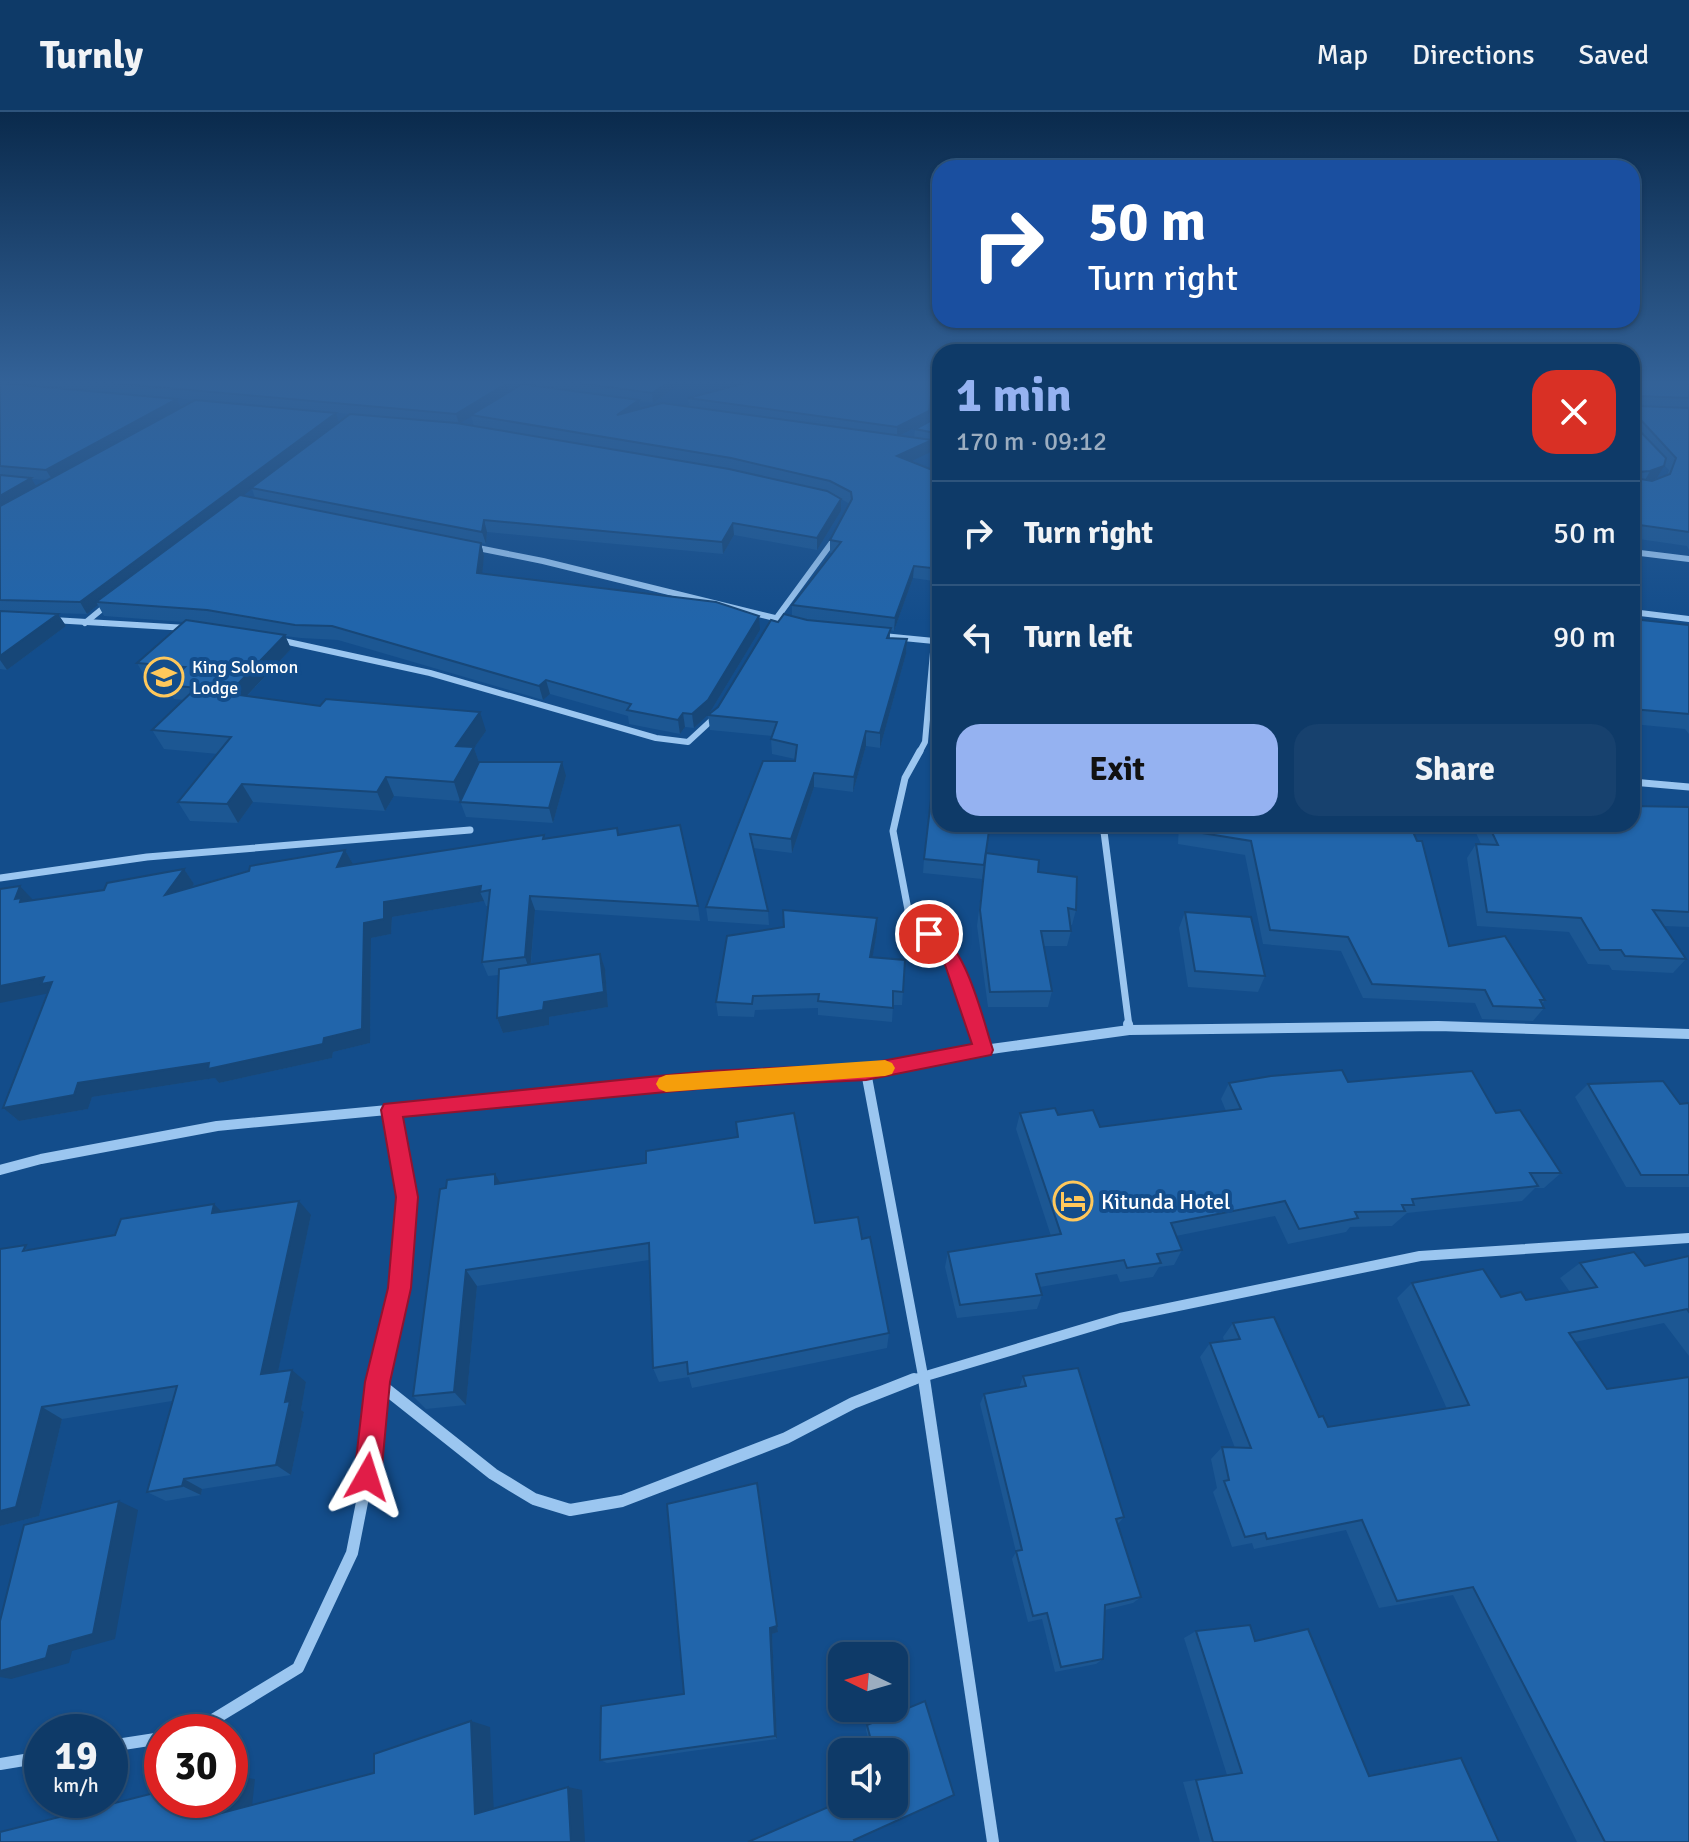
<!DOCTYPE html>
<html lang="en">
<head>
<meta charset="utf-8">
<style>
  :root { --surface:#0e3a68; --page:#17416e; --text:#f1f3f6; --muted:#9badc0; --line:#2e547c; --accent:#95b2f1 }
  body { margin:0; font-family:Signika,sans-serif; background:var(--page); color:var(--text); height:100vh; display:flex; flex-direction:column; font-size:30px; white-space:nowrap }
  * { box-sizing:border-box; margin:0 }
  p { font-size:26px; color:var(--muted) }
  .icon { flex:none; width:44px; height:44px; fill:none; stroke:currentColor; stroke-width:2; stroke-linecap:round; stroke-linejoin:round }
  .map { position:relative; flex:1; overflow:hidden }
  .sheet { position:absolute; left:932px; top:232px; width:708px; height:488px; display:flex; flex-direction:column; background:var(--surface); border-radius:24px; box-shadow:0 2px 6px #0004,0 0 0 2px var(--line) }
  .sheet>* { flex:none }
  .top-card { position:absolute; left:932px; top:48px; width:708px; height:168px; border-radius:24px; box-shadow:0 2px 6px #0004,0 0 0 2px var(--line); background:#1a4fa0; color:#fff; overflow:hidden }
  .needle { width:52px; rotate:275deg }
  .fabs { position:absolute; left:828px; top:1530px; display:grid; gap:16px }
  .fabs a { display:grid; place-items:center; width:80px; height:80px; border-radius:16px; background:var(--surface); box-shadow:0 2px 6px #0004,0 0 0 2px var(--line); font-size:40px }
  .speed { position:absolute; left:24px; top:1602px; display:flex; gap:16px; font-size:40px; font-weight:700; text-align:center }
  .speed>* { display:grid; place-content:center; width:104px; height:104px; border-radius:50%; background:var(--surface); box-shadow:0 2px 6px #0004,0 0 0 2px var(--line); line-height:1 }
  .speed small { font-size:20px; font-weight:400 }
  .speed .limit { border:12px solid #d22; background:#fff; color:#111 }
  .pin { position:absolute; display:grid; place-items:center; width:68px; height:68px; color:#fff; margin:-34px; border:4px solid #fff; border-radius:50%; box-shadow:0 2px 8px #0007 }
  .me { position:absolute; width:88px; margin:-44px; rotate:6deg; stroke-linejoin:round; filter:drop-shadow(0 0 6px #0008) }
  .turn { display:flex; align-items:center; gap:28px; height:168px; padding:0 24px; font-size:36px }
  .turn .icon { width:104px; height:104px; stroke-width:2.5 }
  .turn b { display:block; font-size:56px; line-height:68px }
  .round { display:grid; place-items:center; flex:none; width:84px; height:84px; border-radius:24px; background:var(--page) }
  .headline { display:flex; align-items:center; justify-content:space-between; height:136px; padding:0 24px }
  h1 { font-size:48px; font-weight:700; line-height:60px; color:var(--accent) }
  .primary-button { display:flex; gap:16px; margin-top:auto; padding:16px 24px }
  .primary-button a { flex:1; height:92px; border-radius:24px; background:var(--accent); color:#111; font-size:32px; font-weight:700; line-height:92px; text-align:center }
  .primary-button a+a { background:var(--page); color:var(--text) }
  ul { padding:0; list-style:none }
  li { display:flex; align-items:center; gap:24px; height:104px; padding:0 24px; border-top:2px solid var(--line) }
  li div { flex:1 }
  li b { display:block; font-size:30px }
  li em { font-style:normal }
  header { display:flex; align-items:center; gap:48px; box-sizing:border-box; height:112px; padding:0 40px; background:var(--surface); border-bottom:2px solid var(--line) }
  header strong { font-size:38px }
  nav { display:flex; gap:44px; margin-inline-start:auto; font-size:28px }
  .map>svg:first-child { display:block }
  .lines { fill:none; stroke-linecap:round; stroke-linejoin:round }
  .minor-far4 { stroke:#9bc6f0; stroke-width:4 }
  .minor-far3 { stroke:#9bc6f0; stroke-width:6 }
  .minor-far2 { stroke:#9bc6f0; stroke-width:7 }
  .minor-far1 { stroke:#9bc6f0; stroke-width:10 }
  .minor { stroke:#9bc6f0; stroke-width:12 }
  .wall { fill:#1c5793; fill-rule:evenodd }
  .shaded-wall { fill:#174778 }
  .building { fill:#2165ab; stroke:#174778; stroke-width:2; fill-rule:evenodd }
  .route { fill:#e11d48; stroke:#92132f; stroke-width:2 }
  .slow { fill:#f59e0b }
  .labels { text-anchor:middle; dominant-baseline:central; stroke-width:8; stroke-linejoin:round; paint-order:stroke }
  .far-poi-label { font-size:18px; fill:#fff; stroke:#134d8b; text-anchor:start }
  .poi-label { font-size:22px; fill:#fff; stroke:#134d8b; text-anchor:start }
</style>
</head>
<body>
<header>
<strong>Turnly</strong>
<nav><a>Map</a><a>Directions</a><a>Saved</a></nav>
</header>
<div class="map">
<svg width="1689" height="1730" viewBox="0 0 1689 1730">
  <rect width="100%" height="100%" fill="#134d8b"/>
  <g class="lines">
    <g class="minor-far4">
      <path d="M939,268L933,312L940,321"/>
      <path d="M921,333L940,336"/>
      <path d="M831,431L835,426"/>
    </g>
    <g class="minor-far3">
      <path d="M473,435L543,449L779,507"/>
      <path d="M1632,440L1689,447"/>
      <path d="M1632,500L1689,507"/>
      <path d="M53,508L187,516"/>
      <path d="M85,511L108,492"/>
      <path d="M770,515L833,429"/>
      <path d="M883,524L934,529"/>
      <path d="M279,528L430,561L656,626L688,630L715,605"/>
      <path d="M919,641L925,630L934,529L940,504"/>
    </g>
    <g class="minor-far2">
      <path d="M920,639L905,666L893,719L909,803L950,841L976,914"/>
      <path d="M1632,670L1689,675"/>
      <path d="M1103,712L1129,914"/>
      <path d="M0,766L147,745L470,718"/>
      <path d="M1410,914H1449"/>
    </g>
    <g class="minor-far1">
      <path d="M975,912L984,938"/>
      <path d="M1128,912L1129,918"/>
      <path d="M866,960L924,1269"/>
      <path d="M0,1058L41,1047L217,1014L708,968L866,960L984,938L1129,918L1438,914L1689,922"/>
      <path d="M377,1269L399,1176L407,1085L391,998"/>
      <path d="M909,1269L1120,1206L1420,1144L1689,1126"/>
    </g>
    <g class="minor">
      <path d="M924,1267L993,1730"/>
      <path d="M377,1270L493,1362L534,1387L570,1398L622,1389L786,1326L853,1291L914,1267"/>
      <path d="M193,1620L298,1556L352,1441L367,1365L378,1267"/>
      <path d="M110,1634L162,1626"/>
      <path d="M0,1652L42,1645"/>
    </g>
  </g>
  <g class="wall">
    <path d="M0,268H486L507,271L509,280L521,273L488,268H686L653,291L639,289L641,297L689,295L688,286L928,309L899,324L914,326L915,317L940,316V333L932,331L931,340L911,349L940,361V470L913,466L894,519L890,518V526L907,527L906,542L880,636L866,634L853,680L814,675L792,741L753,736L768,799L769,813L708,809L706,795L795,647L772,642L771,627L772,624L710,618L708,603L718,595L778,510L792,504V493L832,441H830V428L850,392L841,387V399L817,438L734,423L723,442L487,420L486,432L481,431L484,444L482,461L760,518L709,602L694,616L685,615L680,622L629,612L628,604L550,582L543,588L338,528L301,526L285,524L291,537L247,584L486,619L474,636L479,650L566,664L553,711L466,705L460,689L394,684L385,699L253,690L238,711L190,709L178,690L218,642L164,637L152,618L184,588L174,587L166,573L172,567L145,565L137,551L184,510L104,504L98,493L87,502L14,500L58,502L66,514L7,558L0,557V271L177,287L182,296L339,310L350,302L0,270ZM471,304L474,314L459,312ZM31,367L47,368L36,374ZM252,377L255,386L244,383Z"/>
    <path d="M1632,268H1689V438L1687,434L1632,426ZM1664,353L1669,358L1667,363L1650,369L1657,366Z"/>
    <path d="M1632,507L1689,513V622L1685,617L1632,612Z"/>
    <path d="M1689,695V815L1664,814L1686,847L1673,861L1612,858L1609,853L1588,852L1569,820L1477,814L1467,746L1476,732H1481L1476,721L1478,717L1476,712H1632Z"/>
    <path d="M990,712L982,767L923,761L924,747Z"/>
    <path d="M1179,712H1378L1449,834L1545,888L1542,892L1544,896L1533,909L1482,907L1475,891L1363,886L1341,839L1263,832L1245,743L1178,732Z"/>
    <path d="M619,723L698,794L700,809L535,798L531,852L605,857L608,895L549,905V913L503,921L497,906L499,863L488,864L482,850L489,794H486L484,789L392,805L391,822L371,826L370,931L333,940L332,946L219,971L215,966L92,985L88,997L19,1009L3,996L47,881L20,774L32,788L104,778L184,757L194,772L191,775L345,738L353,752L545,727Z"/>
    <path d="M986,741L1038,760L1076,798L1072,813H1070L1071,819L1067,834H1044L1052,879L1048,895H988L977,814Z"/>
    <path d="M1185,800L1265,864L1258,880L1188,875L1179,816Z"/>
    <path d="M877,806V820L872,846L905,848L902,893H893L892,910L818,903V896L755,898L754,905L718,904L716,890Z"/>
    <path d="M1348,970L1496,1001L1561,1061L1544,1076H1535L1522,1089L1407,1101L1392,1114L1350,1115L1346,1120L1288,1132L1275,1104L1176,1124L1182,1138L1174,1153L1159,1155L1153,1165L1120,1170L1117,1162L1040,1175L1042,1183L1037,1197L957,1206L945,1155L948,1140L1051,1124L1016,1017L1020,1001L1058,1003L1100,1015L1226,999L1221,987L1229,971Z"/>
    <path d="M1588,972L1680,992L1689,991V1075H1626L1575,985Z"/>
    <path d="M501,1072L815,1111L862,1127L889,1221L887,1236L692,1276L689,1265L659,1270L653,1256L649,1148L477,1174L466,1293L426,1297L413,1284Z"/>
    <path d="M221,1099L311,1103L278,1259L306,1270L301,1298L304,1300L291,1363L202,1377L201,1383L166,1389L147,1380L172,1289L62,1307L39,1404L0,1414V1137H32L115,1123Z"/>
    <path d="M1689,1144V1244L1664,1211L1575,1230L1689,1730H1577L1453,1483L1379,1496L1346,1418L1254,1437L1252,1431L1232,1435L1213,1380L1217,1376L1211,1347L1222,1335L1235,1336L1200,1245L1210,1231L1224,1229L1223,1225L1233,1211L1328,1315L1447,1297L1397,1186L1412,1171L1526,1188L1570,1180L1560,1166L1580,1151L1645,1154Z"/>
    <path d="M1023,1264L1124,1405L1117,1413L1141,1485L1133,1491L1105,1498L1103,1547L1096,1552L1055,1560L1042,1507L1028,1510L1012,1447L1016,1440L980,1292L984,1282L1019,1276Z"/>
    <path d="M759,1380L778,1520L772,1522L777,1627L607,1651L600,1648L684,1582Z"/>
    <path d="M1196,1519L1255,1529L1369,1663L1440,1649L1461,1646L1499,1730H1200L1183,1670L1227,1663L1184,1526Z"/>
    <path d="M925,1589L954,1683L854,1728L855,1730H748L842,1689V1692H894V1640H872L866,1618L867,1613Z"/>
  </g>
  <g class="shaded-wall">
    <path d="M671,268H686L653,291L652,281Z"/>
    <path d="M933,268L928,309L897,325V315Z"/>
    <path d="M507,271L509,281L459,312L456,302Z"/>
    <path d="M177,287L182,297L53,369L46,358Z"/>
    <path d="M639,288L641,299L617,303Z"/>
    <path d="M336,301L339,311L251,376L252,377L102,491L96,490L98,493L87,502L80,490Z"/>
    <path d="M932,328L931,340L897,356V344Z"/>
    <path d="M1664,354L1657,366L1643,372L1650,359Z"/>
    <path d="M31,366L38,377L0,398V384Z"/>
    <path d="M841,387V399L817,438V426Z"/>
    <path d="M484,408L487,420L486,432L482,420Z"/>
    <path d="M733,411L734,423L723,442L722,430Z"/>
    <path d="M481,431L484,444L481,474L477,461Z"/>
    <path d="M914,454L913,466L894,519L895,506Z"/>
    <path d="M58,502L66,514L7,558L0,548V544Z"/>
    <path d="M759,504L760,518L709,602L694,616L692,602Z"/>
    <path d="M285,523L291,537L238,593L231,579Z"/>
    <path d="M907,527L906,542L880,636V621Z"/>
    <path d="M546,568L550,582L543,588L539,574Z"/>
    <path d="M480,600L486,619L474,636L480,653L460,689L454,670L456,634Z"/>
    <path d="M683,601L685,615L680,622L678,608Z"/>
    <path d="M866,619V634L853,680L854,665Z"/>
    <path d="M562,650L566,664L553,711L549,696Z"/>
    <path d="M814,661V675L792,741L791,727Z"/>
    <path d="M386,665L394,684L385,699L377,680Z"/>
    <path d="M242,672L253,690L238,711L227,692Z"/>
    <path d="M345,738L353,752L337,755Z"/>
    <path d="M184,757L194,772L175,798L165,783Z"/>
    <path d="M20,774L33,788L30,796L15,787Z"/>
    <path d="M481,774L480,780L484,789L392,805L391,822L371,826L370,931L333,940L332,946L219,971L215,966L92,985L88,997L19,1009L3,996L78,971L324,926L364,811L384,790Z"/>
    <path d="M530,784L535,798L530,860L525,845Z"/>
    <path d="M877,806V820L870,859V845Z"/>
    <path d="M600,842L605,857L608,895L549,905V913L503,921L497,906L544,890Z"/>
    <path d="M44,865L52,870L50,881L0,891V874Z"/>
    <path d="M495,1062L505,1079L495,1072Z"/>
    <path d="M299,1089L311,1103L275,1274L261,1262Z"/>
    <path d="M214,1092L229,1107L212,1101Z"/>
    <path d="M466,1158L477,1174L466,1293L454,1280Z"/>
    <path d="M292,1258L306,1270L301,1298L304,1300L291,1363L276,1353L285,1290Z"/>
    <path d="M42,1295L62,1307L39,1404L0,1414V1399Z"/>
    <path d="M184,1367L202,1377L201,1383L182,1374Z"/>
    <path d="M757,1371L778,1520L772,1522L777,1627L775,1624Z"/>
    <path d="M119,1389L138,1398L115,1527L72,1539L69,1551L11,1567L0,1565V1559L49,1534Z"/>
    <path d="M471,1609L490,1615L494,1703L475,1702Z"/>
    <path d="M230,1664L255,1667L251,1703L218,1702L220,1688H230Z"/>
    <path d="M568,1675L582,1678L585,1730H571Z"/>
  </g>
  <g class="building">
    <path d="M79,268H486L507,271L456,302Z"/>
    <path d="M557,268H671L652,281Z"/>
    <path d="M757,268H933L929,299L897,315L688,286Z"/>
    <path d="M1632,268H1689V286L1639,284L1634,290L1638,294L1689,296V420L1632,412ZM1639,306L1676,346L1670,362L1652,369L1635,366L1638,360L1650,359L1664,354L1666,346L1635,314V308Z"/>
    <path d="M0,271L177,287L46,358L0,354Z"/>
    <path d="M522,272L639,288L617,303L662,291L932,328L897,344L940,361V457L914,454L895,506L792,493L841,430L830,428L852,387L851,380L830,369L731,346L471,303Z"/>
    <path d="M195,288L336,301L80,490L0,488V394Z"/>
    <path d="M350,302L456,311L729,357L827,379L841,387L817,426L733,411L722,430L484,408L482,420L251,376Z"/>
    <path d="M932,308L940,316V322L915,317Z"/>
    <path d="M0,363L31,366L0,384Z"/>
    <path d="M240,383L481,431L477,461L716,490L759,504L708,588L692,602L683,601L678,608L627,598L631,592L546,568L539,574L332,514L295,513L207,498L96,490Z"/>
    <path d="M0,499L58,502L0,544Z"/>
    <path d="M784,502L807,508L891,516L887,526L907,527L880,621L866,619L854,665L814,661L791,727L750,722L768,799L706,795L763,649H795L797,633L771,627L777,610L708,603L718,595L771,508L778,510Z"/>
    <path d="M1632,507L1689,513V602L1632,597Z"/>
    <path d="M186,508L285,523L231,579L166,573L185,555L137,551Z"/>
    <path d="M195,577L320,594L326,587L480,600L456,634L474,635L454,670L386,665L377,680L242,672L227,692L178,690L231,625L152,618Z"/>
    <path d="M937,636L940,637V712H990L984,753L924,747Z"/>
    <path d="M479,650H562L549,696L460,690Z"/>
    <path d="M1632,694L1689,695V800L1653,798L1686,847L1625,844L1621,838H1600L1581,806L1487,800L1476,732L1498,733L1488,712H1632Z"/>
    <path d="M1183,712H1378L1411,715L1417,729H1422L1449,834L1505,824L1545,888H1540L1544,896L1493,894L1485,878L1372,872L1348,825L1270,818L1251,729L1183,718Z"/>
    <path d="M680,713L698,794L530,784L525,845L482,850L490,778L480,780L481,774L384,790V807L364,811L362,917L324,926L323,932L208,957L209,951L78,971L74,983L3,996L52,870L41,872L44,865L0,874V777L20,774L15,787L21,786L20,790L104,778L107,771L184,757L165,783L249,759L250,754L345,738L337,755L544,723L543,727L617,716L618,723Z"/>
    <path d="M986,741L1039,748L1038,760L1077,765L1076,798L1068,796L1071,819H1041L1052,879L990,880L980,798Z"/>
    <path d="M783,798L877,806L870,845L905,848L903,880L893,879V896L818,889L819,882L753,884L752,892L716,890L727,824L784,815Z"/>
    <path d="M1185,800L1251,805L1265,864L1195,859Z"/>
    <path d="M600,842L604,880L544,890L543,898L497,906L499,857Z"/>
    <path d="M1342,958L1348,970L1472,959L1496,1001L1520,998L1561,1061H1530L1538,1074L1412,1087L1414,1093H1402L1405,1099L1355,1100L1358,1106L1299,1117L1285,1089L1171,1111L1182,1138L1157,1142L1161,1151L1127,1156L1124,1148L1036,1162L1042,1183L960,1193L948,1140L1061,1122L1020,1001L1055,996L1058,1003L1093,998L1100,1015L1241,997L1229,971L1271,964Z"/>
    <path d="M1663,969L1680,992L1689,991V1063H1641L1588,972Z"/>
    <path d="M794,1001L815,1111L858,1105L862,1127L870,1125L889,1221L688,1262L687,1250L653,1256L649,1131L466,1158L454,1280L413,1284L440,1077L446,1076L447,1068L495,1062V1072L646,1051V1039L738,1025L736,1010Z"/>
    <path d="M299,1089L261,1262L292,1258L285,1290L290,1289L276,1353L184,1367L182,1374L147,1380L177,1274L42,1295L16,1395L0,1399V1137L26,1133L23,1139L115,1123L121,1107L214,1092L212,1101Z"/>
    <path d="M1634,1140L1645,1154L1689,1144V1200L1687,1197L1569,1221L1607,1277L1689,1265V1730H1605L1473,1475L1397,1489L1362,1408L1267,1427L1265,1421L1245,1425L1224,1369L1229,1368L1222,1335L1251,1336L1210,1231L1240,1227L1233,1211L1274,1205L1319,1305L1323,1304L1328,1315L1469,1293L1412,1171L1483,1157L1501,1185L1521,1180L1526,1188L1597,1175L1580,1151Z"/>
    <path d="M1078,1256L1124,1405L1116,1407L1141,1485L1105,1493L1103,1547L1061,1555L1047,1501L1033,1504L1016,1439L1022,1438L984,1282L1026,1274L1023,1264Z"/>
    <path d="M757,1371L777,1514L770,1516L775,1624L600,1648L601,1594L684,1582L667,1392Z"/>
    <path d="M119,1389L93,1522L49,1534L46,1546L0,1559V1509L24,1413Z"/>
    <path d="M1250,1513L1255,1529L1308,1517L1369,1664L1461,1646L1499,1730H1213L1196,1668L1242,1661L1196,1519Z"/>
    <path d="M925,1589L954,1683L854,1728L855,1730H748L842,1689V1692H894V1640H874L867,1613Z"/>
    <path d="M471,1609L475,1702L568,1675L571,1730H0V1720L162,1679V1688H220L218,1702L374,1661V1642Z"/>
  </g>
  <linearGradient id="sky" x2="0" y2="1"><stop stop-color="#0a2a4c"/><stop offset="0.53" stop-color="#336298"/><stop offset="1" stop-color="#336298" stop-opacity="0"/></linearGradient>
  <rect width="1689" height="510" fill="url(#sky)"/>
  <path class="route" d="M929,816C965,826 982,905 993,938L991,943L866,968L708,976L403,1005L418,1085L411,1176L390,1270L381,1365L377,1374L367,1378L358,1374L354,1365L365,1270L388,1176L396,1085L381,998L384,992L708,959L866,952L972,932L942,844L920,822Z"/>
  <path class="slow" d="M885,948L892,951L895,956L892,962L885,964L666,980L659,977L656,972L659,966L666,963Z"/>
  <defs>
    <symbol id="school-ring" viewBox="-11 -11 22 22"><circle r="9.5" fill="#134d8b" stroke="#ffc85b" stroke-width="1.5"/><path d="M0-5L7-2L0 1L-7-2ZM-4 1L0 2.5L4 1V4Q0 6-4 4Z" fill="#ffc85b"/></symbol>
    <symbol id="hotel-ring" viewBox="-11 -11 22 22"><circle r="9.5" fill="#134d8b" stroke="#ffc85b" stroke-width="1.5"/><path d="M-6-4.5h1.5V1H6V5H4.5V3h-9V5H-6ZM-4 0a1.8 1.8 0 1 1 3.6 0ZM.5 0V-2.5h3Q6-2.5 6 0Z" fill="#ffc85b"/></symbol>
  </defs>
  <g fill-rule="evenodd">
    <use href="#school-ring" x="142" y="543" width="44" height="44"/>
    <use href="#hotel-ring" x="1051" y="1067" width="44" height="44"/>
  </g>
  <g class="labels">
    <g class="far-poi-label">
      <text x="192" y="555">King Solomon<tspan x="192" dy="21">Lodge</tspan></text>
    </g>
    <g class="poi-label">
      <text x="1101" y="1089">Kitunda Hotel</text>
    </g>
  </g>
</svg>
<div class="fabs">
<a><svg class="needle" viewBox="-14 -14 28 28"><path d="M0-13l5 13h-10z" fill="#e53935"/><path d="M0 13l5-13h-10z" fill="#9badc0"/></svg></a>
<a><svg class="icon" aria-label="sound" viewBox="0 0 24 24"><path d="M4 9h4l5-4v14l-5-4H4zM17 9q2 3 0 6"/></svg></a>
</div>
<div class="speed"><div>19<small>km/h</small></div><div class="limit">30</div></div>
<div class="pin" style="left:929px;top:822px;background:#d93025"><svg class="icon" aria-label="arrive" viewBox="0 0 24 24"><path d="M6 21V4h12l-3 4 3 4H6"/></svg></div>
<svg class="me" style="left:367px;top:1365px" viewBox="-20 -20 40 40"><path d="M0-17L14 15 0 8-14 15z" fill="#e11d48" stroke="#fff" stroke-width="4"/></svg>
<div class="top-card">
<div class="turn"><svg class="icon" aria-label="right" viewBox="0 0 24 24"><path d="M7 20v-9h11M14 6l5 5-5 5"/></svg><div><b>50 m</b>Turn right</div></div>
</div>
<section class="sheet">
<div class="headline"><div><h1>1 min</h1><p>170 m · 09:12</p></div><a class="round" style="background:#d93025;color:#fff"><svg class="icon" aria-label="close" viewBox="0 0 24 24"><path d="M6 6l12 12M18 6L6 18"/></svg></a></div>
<ul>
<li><svg class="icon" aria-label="right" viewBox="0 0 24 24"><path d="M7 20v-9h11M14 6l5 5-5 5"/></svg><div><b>Turn right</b></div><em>50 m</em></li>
<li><svg class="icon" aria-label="left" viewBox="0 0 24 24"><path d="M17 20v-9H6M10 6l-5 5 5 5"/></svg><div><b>Turn left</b></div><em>90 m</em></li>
</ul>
<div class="primary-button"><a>Exit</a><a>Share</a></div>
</section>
</div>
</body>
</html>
